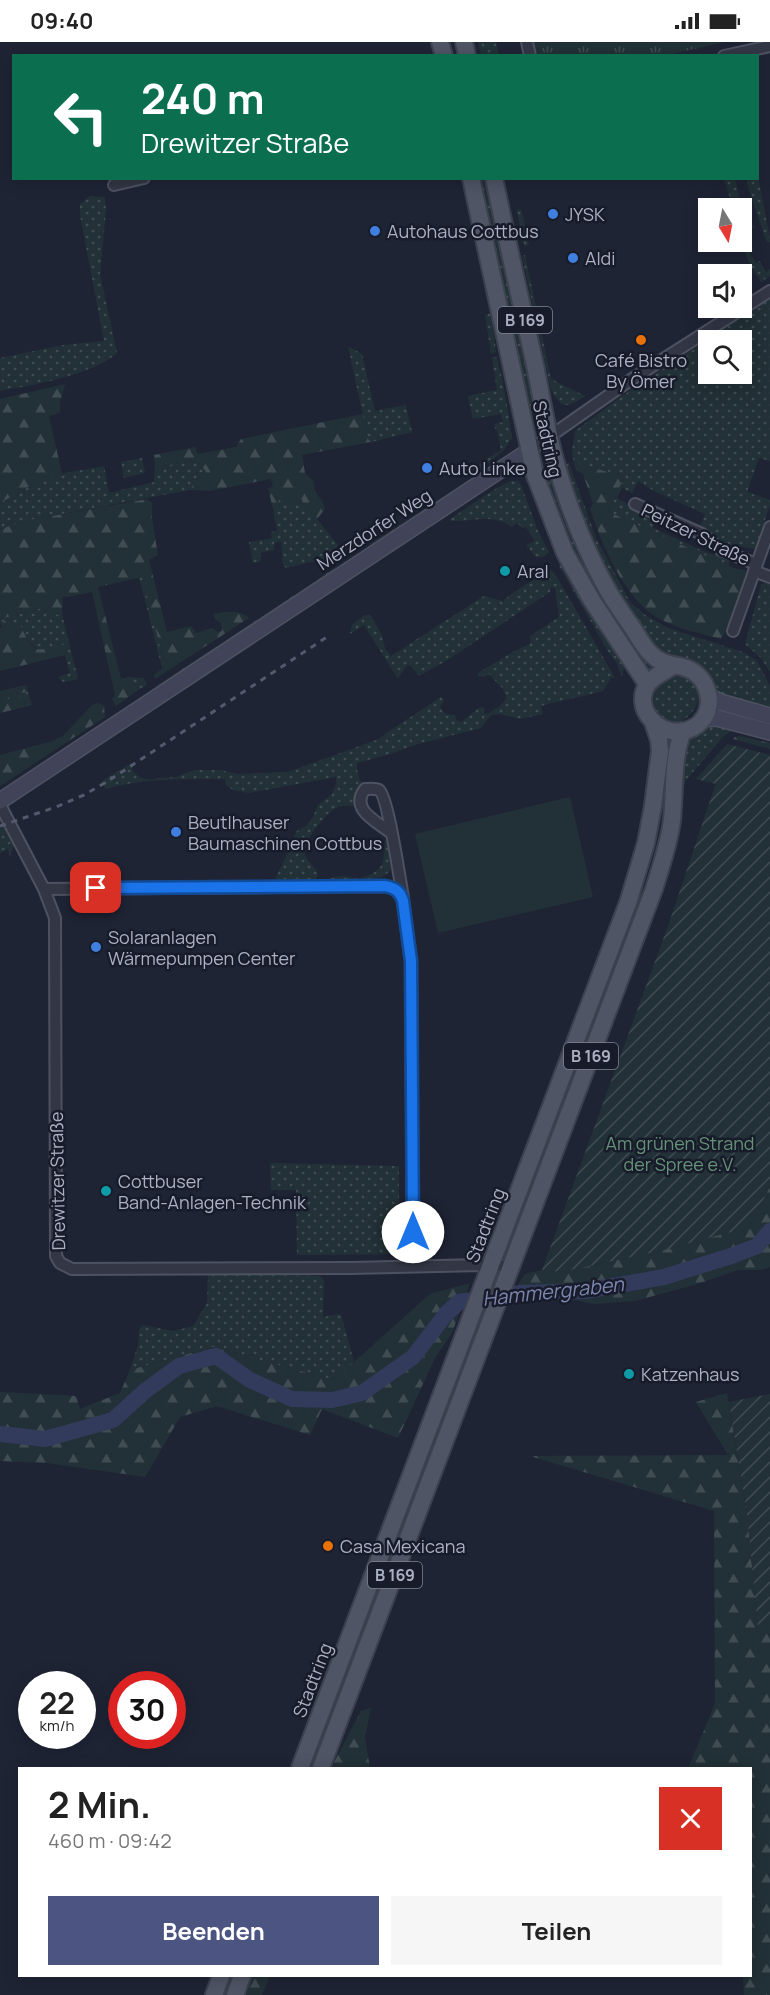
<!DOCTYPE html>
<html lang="de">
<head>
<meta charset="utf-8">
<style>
  :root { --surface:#fff; --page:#f6f6f6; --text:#222; --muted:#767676; --accent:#4c5581 }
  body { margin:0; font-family:Manrope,sans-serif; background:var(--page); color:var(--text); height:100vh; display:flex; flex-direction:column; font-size:22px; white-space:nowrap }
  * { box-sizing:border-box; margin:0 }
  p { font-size:20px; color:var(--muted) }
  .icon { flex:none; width:33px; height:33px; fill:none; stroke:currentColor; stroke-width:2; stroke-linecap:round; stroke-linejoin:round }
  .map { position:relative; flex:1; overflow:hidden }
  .sheet { position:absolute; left:18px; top:1725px; width:734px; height:210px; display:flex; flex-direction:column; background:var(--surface); border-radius:0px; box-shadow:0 3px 15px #0003 }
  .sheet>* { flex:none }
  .top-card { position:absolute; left:12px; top:12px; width:747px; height:126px; border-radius:0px; box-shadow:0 3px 15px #0003; background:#0b6e4f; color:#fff; overflow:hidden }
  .needle { width:39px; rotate:170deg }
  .tools { position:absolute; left:698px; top:156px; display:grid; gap:12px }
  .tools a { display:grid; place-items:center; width:54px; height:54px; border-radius:0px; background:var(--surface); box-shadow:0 3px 15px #0003; font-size:30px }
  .speed { position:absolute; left:18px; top:1629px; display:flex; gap:12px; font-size:30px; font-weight:700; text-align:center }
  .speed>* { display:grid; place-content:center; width:78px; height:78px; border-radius:50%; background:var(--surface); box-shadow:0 3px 15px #0003; line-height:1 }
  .speed small { font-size:15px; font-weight:400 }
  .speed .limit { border:9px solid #d22; background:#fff; color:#111 }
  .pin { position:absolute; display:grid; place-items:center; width:51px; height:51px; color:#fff; margin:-26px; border-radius:12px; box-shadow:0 3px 9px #0006 }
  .me { position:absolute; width:66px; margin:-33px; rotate:0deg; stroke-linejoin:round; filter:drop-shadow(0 0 4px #0008) }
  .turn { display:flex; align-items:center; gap:21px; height:126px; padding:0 30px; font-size:27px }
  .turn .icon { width:78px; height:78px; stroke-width:2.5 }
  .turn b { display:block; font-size:42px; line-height:51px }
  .round { display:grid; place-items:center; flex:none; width:63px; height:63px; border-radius:0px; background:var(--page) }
  .headline { display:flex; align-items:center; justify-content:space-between; height:102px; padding:0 30px }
  h1 { font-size:36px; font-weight:700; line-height:45px }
  .primary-button { display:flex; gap:12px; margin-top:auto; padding:12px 30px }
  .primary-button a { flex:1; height:69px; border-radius:0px; background:var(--accent); color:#fff; font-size:24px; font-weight:700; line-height:69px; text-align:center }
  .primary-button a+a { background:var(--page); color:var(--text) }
  .status { display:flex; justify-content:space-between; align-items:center; height:42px; padding:0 30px; background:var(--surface); direction:ltr }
  .status svg { height:16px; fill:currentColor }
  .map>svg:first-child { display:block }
  .grass { fill:url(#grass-dots); fill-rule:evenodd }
  .forest { fill:url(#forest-firs) }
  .park { fill:url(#park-tufts) }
  .garden { fill:url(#garden-furrows) }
  .pitch { fill:#223137 }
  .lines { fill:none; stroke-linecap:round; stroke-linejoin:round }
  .river { stroke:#333b5c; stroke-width:16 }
  .street-casing { stroke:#4d5161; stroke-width:14 }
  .secondary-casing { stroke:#4d5161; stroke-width:18 }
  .primary-casing { stroke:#3c404f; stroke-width:20 }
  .street { stroke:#333645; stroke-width:10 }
  .secondary { stroke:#414458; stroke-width:15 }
  .primary { stroke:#505566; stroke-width:16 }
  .rail { stroke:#54596d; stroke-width:3; stroke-dasharray:6 6; stroke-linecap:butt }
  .route-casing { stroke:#114b97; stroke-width:15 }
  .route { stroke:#1a73e8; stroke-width:10 }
  .shop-dot { fill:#3f7fe0; stroke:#181c2a; stroke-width:2 }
  .food-dot { fill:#e8710a; stroke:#181c2a; stroke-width:2 }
  .culture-dot { fill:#0f9aa8; stroke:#181c2a; stroke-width:2 }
  .labels { text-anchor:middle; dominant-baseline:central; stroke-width:5; stroke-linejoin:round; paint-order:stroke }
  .shield { fill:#181c2a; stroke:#808495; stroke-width:1.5 }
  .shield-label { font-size:16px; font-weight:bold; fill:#acb0c3 }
  .poi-label { font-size:18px; fill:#acb0c3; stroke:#181c2a; text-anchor:start }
  .street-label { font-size:18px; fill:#acb0c3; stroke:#181c2a }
  .park-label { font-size:18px; fill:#659279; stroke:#181c2a }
  .water-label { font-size:20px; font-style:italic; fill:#7d87af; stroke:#181c2a }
</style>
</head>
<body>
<div class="status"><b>09:40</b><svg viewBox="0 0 49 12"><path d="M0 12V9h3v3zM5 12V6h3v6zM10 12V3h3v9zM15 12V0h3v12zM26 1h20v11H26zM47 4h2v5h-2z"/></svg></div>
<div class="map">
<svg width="770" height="1953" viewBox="0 0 770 1953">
  <defs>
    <pattern id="grass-dots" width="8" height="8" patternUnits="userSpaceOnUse" patternTransform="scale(1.5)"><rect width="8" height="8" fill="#223137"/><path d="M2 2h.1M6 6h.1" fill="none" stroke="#3f4c52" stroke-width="1.8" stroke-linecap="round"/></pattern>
    <pattern id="forest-firs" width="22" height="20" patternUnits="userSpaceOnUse" patternTransform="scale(1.5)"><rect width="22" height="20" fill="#223137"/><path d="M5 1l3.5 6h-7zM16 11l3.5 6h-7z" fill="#3f4c52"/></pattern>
    <pattern id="park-tufts" width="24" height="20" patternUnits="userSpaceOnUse" patternTransform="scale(1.5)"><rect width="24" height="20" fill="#223137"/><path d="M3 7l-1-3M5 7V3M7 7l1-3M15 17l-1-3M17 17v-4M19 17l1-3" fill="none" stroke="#3f4c52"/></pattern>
    <pattern id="garden-furrows" width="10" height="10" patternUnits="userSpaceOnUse" patternTransform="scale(1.5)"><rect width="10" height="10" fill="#223137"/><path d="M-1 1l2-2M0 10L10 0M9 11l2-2" fill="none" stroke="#3f4c52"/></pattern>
  </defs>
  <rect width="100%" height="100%" fill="#1f2435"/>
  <g class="grass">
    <path d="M478,0H496L499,13H481Z"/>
    <path d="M758,135L770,196V200L767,201L747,142V137L758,136Z"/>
    <path d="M477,137H485L493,160L538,364L530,366L517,310L508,283Z"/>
    <path d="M724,137H735L739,155L733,166Z"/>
    <path d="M90,154L105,155L106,169L100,232L117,311C93,333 32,343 0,349V316L63,303L104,299L80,173V162Z"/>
    <path d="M521,167L529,203L524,204L517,168Z"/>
    <path d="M741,183H753L755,186L747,188L753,209L750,211L756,221L760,219L766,230L770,227V234L761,240C748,221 741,206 741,183Z"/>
    <path d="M525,213L551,337L585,354C566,366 562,368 551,347L522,214Z"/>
    <path d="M770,257V419L759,416L747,450L770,458V463L755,507L739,504L736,510L729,508L686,481L687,478L700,484L705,472L654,449L638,439L632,451L622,446L617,456L656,476L653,486L703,509L730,518L728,524L609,470L624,434L574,421L572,410L575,389L622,354ZM708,298H741V332H708Z"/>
    <path d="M491,271L496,310L491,312L485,273Z"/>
    <path d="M348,304L362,312L375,369L406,363L412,390L371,400L368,397Z"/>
    <path d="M497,315C504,342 508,369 512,396L504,408L478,430L471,428L501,408L497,387H495L494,382L503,380L501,372L473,377L468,354L497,348L492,316Z"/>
    <path d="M142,416L145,431L124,436L121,420Z"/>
    <path d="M195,419L205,428L207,432L197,437L190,448L30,478L0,487V461L32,443L59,432L104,424L109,451L154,440L155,425Z"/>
    <path d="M569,421L596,496L630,560L645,573L668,586L743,610L757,619L770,644V669L722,655L705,629L699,623L667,615L653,605L608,534L579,471L564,423Z"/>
    <path d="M548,430L574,501L649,621L658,628L651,634L597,555L567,500L542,432Z"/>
    <path d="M511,439H518L521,443L538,489L549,510L543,515H536L526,503L535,499L526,485L523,486L517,481L512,485C494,471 471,480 451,479L450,477C470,464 489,449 511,439Z"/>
    <path d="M284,457L297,458L302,457L303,463L317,477L345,512L286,526L283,522L281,499L274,501V508L260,511L261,519L253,521L249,500L272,496L271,490L277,489L273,467L277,464L278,458Z"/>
    <path d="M441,457L443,458L374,504L370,502Z"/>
    <path d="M563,520L622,621L624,626L622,634L616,620L609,611L560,526L559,522Z"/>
    <path d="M336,525V529L229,601L225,599Z"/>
    <path d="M550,527L557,535L615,636H611L603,649L541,664L543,672L520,677L500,672L491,673L481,686L418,702L390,712L357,721V728L360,739L367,741L360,747L355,764C349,763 342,763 336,766C325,772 302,800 305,813C308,821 316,825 318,833L316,837H275L286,815L292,798L297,789L306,784L313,775L318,763L332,752L336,742V735L249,751L233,748L227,744L225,737C185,737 144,736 105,747L102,739L130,722L134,731L141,736L152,738L159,736L176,735L195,728H220L238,732L288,730L379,697L385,692L441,655L444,659L440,664C443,673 447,672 455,673L456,678L461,680L480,665L485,666L484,671L488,672L502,662L506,656L503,647L489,632L484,635L478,634V631L513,610L531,601L530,594L559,575L555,546L551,545L550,550L449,617L419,634L411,624L407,623L398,637L364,583L350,592L352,583L364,573L371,574L382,593L385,607L391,614L484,554L503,559L510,553Z"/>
    <path d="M142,534L165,624L162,626L139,535Z"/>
    <path d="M766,539L770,542V630L761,616L745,602L761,543Z"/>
    <path d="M42,566L51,573L62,572L78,637L63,640L58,635L70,631L65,613L68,607C39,604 36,617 21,584L9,583L5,579L0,581V577Z"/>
    <path d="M217,604L218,608L161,646L158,643Z"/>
    <path d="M674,631C715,638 700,678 667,685L653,667V642Z"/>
    <path d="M129,635L144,636L147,643L138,648L135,642L121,637Z"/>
    <path d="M28,650L32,663L29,664L21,655L11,656L0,661V654Z"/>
    <path d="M711,681L741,688L729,690L723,695L687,737L683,745L685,706L689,695Z"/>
    <path d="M0,777L15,801L10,814L8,807L0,811Z"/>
    <path d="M385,798H387C389,807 394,819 391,827C383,842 345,840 331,840L329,837C338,832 349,834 359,837C384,828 384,824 385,798Z"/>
    <path d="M270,1121L399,1124V1212L297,1213L296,1148H271Z"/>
    <path d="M208,1232L320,1234L324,1239L323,1275L341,1272L354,1320L334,1338L213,1305L130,1328L138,1303L139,1288L143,1283L173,1289L193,1284L207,1261Z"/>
  </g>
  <g class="forest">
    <path d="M65,342L60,361V371L49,374L62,432L32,443L0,461V357Z"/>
    <path d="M363,372L368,397L371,400L302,413L305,431L313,439L316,451L322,459L325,467L317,477L303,463L302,457L292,462H288L284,457L279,458L277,464L273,467L268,446L273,445L271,437L209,449L190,448L197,437L207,432L205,428L195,419L155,425L154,413L195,405L198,412L236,405L241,397Z"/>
    <path d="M574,421L624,434L609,470L708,515L734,526L748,529L732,578L721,597C700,591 677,587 658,576C623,555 603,504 590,467L593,462L583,432L576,428Z"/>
    <path d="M147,457L152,461V476L158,513L149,518L167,590L191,584L196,591L212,586L218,590L222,589L221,581L215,577L213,572C226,570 238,567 249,576L155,637L154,633L165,624L142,535L98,545L121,637L135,642L138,648L116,664L112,657L115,653L92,550L67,555L63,554L62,572L51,573L42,566L0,577V487L30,478Z"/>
    <path d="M5,579L9,583L15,582L21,584C34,615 38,608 66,602L69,607L65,613L0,629V586H2L0,581Z"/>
    <path d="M26,643L28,650L0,654V649Z"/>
    <path d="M21,655L29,664L0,671V661L11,656Z"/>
    <path d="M98,661L104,664L105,675L0,744V713L53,699L64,693L92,663Z"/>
    <path d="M740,694L770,701V707L733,697L735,695Z"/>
    <path d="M770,1144V1225L760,1228H738L697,1242L635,1259L593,1262L572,1257H543L511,1261L519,1241L525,1232L542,1228L561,1230L663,1208L752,1181Z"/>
    <path d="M470,1241L452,1291L435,1316L398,1396L322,1367L310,1393L217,1364L180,1375L145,1435L47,1421L0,1419V1350L76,1354L80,1367L120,1351L130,1328L213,1305L334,1338L430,1252Z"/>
    <path d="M727,1351L747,1472L758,1587L770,1583V1953H744L743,1934H750V1726H688L715,1662L714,1469L530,1414L728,1413L696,1360Z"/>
    <path d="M371,1666L365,1695L370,1726H331L361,1669Z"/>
    <path d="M249,1934H270L262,1953H242Z"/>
  </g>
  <path class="park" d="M531,0H725L663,14L534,13Z"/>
  <g class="garden">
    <path d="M727,702L770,713V1144L752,1181L738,1188L664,1208L561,1230L542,1228L668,884L715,744L716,742L696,737Z"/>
    <path d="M770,1352V1583L758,1587L747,1472L729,1360Z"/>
  </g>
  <path class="pitch" d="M570,755L593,855L438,891L415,792Z"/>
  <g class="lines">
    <path class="river" d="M0,1392L45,1397L113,1378L145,1349L179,1324L216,1314L250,1338L292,1357L332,1358L362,1351L413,1315L446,1272L459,1260L521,1251L585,1249L664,1235L731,1214L757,1204L770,1189"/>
    <defs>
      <g id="street">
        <path d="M527,0L530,14"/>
        <path d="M724,14L770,4"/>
        <path d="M114,143L144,136"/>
        <path d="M529,409L629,339L770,249"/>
        <path d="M635,462L702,492L721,508L756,522"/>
        <path d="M754,529L770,535"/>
        <path d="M733,589L770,485"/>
        <path d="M0,763L44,847L385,844C395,846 400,849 403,859L411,919L413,1224"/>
        <path d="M391,791C378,780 349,768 365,747C369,747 375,746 379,748C388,754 400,840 403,855"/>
        <path d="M44,847L55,876L56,1214L60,1221L72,1227L351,1226L481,1223L512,1224"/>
      </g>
      <g id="secondary">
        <path d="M709,654L720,660L770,674"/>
        <path d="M702,677L717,676L770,690"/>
        <path d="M0,759L529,409"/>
      </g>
      <g id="primary">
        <path d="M440,0L444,14"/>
        <path d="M464,0L467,14"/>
        <path d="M471,136L535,433L565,511L591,557L647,642"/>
        <path d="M494,136C507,199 521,261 535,323C542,357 547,392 557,425C569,467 586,509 607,547C615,561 625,575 634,588C639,596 644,605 650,611C665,627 680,620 694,630C717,647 713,684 683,689C658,694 633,666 647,643C652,635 665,629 673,624"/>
        <path d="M300,1726L628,861L646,801L653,764L660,709L659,698L653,680"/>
        <path d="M321,1726L654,847C661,824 669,802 672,778C675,749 672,716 683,689"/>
        <path d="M214,1953L221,1934"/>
        <path d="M235,1953L242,1934"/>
      </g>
    </defs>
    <use href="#street" class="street-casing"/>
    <use href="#secondary" class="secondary-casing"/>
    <use href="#primary" class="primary-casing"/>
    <use href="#street" class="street"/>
    <use href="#secondary" class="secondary"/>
    <use href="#primary" class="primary"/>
    <path class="rail" d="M0,784L56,765L84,753L108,739L330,593"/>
  </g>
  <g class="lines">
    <defs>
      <path id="route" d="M96,846L385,844C395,846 400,849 403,859L411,919L413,1190"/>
    </defs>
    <use href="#route" class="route-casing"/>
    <use href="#route" class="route"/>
  </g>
  <g class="shop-dot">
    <circle cx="553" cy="172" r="6"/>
    <circle cx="375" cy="189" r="6"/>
    <circle cx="573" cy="216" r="6"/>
    <circle cx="427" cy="426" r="6"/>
    <circle cx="176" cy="790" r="6"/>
    <circle cx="96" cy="905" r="6"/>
  </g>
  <g class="food-dot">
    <circle cx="641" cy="298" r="6"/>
    <circle cx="328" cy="1504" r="6"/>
  </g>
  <g class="culture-dot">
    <circle cx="505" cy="529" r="6"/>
    <circle cx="106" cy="1149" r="6"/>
    <circle cx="629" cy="1332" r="6"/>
  </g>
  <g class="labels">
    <g class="shield">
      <rect x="498" y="265" width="54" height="26" rx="4.5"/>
      <rect x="564" y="1001" width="54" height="26" rx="4.5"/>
      <rect x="368" y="1520" width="54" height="26" rx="4.5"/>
    </g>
    <g class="shield-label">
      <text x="525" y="278">B 169</text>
      <text x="591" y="1014">B 169</text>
      <text x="395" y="1533">B 169</text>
    </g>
    <g class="poi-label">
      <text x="565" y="172">JYSK</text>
      <text x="387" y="189">Autohaus Cottbus</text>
      <text x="585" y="216">Aldi</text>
      <text x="641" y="318" text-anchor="middle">Café Bistro<tspan x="641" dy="21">By Ömer</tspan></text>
      <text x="439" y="426">Auto Linke</text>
      <text x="517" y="529">Aral</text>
      <text x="188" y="780">Beutlhauser<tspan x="188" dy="21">Baumaschinen Cottbus</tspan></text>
      <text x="108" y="895">Solaranlagen<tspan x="108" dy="21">Wärmepumpen Center</tspan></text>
      <text x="118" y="1139">Cottbuser<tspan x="118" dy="21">Band-Anlagen-Technik</tspan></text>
      <text x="641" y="1332">Katzenhaus</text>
      <text x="340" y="1504">Casa Mexicana</text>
    </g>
    <g class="street-label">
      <text transform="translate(548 397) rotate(77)">Stadtring</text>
      <text transform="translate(374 487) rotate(-33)">Merzdorfer Weg</text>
      <text transform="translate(696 492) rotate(26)">Peitzer Straße</text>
      <text transform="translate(57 1139) rotate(-91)">Drewitzer Straße</text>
      <text transform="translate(485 1183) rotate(-69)">Stadtring</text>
      <text transform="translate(312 1638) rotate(-69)">Stadtring</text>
    </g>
    <g class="park-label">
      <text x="680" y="1101">Am grünen Strand<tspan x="680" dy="21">der Spree e.V.</tspan></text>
    </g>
    <g class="water-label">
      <text transform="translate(553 1249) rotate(-6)">Hammergraben</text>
    </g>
  </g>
</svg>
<div class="tools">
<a><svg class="needle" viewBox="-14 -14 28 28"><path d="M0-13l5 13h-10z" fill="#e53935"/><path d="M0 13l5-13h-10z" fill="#767676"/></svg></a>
<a><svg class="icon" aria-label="sound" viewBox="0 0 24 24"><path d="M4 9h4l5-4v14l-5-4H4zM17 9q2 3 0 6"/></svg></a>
<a><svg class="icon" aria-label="search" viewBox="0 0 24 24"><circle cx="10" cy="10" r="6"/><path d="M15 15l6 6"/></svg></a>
</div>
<div class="speed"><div>22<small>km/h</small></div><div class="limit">30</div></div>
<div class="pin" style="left:96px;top:846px;background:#d93025"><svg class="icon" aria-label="arrive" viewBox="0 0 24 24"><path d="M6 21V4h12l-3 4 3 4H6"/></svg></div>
<svg class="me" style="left:413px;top:1190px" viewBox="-20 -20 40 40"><circle r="19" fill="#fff"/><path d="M0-13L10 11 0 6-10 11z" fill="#1a73e8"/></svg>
<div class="top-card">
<div class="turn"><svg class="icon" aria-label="left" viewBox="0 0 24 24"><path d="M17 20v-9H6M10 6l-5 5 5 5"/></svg><div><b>240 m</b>Drewitzer Straße</div></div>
</div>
<section class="sheet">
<div class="headline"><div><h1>2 Min.</h1><p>460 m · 09:42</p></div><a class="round" style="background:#d93025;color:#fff"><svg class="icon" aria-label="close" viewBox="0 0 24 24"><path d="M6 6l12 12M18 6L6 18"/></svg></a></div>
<div class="primary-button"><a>Beenden</a><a>Teilen</a></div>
</section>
</div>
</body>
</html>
